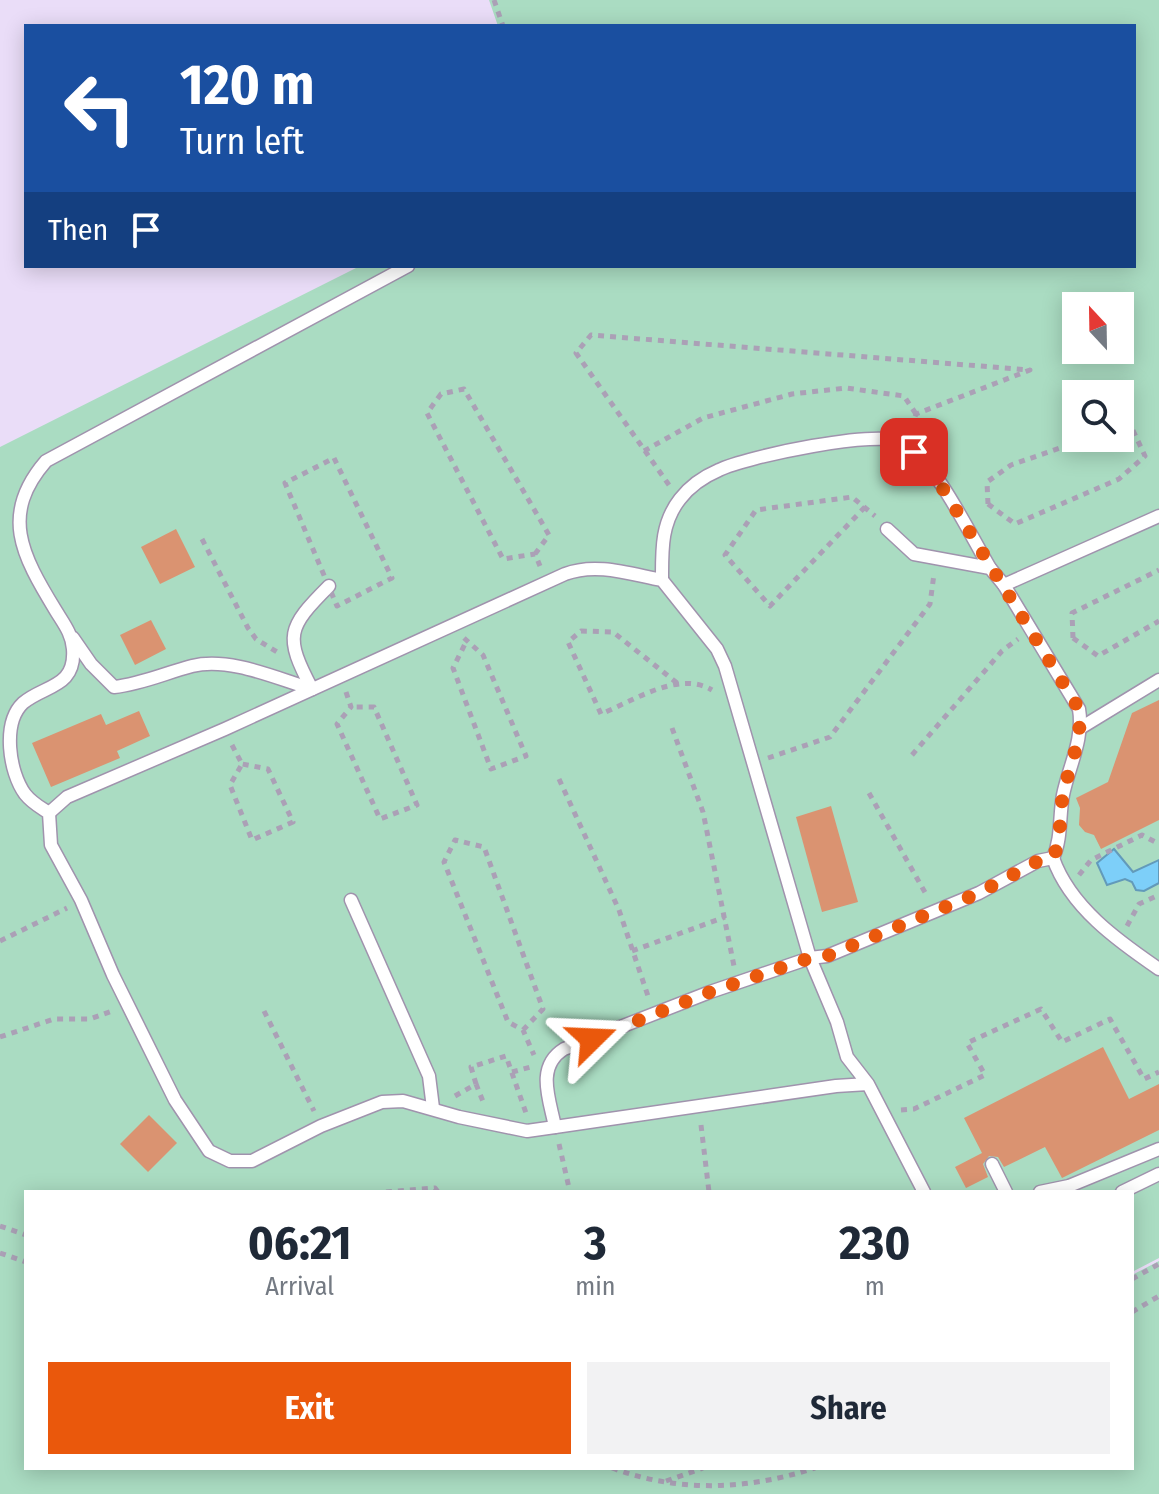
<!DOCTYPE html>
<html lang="en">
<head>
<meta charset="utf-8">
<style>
  :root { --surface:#fff; --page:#f2f2f3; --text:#1f2937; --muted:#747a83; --accent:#ea580c }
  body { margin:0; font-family:"Fira Sans Condensed",sans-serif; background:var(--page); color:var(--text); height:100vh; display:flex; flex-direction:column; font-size:30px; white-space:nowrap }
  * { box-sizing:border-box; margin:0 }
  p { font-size:26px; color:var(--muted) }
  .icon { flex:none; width:44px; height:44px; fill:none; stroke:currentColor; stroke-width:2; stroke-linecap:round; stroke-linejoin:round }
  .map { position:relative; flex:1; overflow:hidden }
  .drawer { position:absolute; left:24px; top:1190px; width:1110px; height:280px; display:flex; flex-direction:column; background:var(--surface); border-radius:0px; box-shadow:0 4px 20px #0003 }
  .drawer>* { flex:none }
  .hud { position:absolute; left:24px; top:24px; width:1112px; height:244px; border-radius:0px; box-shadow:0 4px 20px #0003; background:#1a4fa0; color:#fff; overflow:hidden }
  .needle { width:52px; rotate:338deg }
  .fabs { position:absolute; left:1062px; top:292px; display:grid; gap:16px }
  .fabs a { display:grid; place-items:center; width:72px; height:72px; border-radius:0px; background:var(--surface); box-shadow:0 4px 20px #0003; font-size:40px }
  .pin { position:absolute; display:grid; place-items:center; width:68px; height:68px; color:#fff; margin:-34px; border-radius:16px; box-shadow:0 4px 12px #0006 }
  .me { position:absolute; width:88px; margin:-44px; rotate:69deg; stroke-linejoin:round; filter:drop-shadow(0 0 6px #0008) }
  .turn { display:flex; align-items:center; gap:28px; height:168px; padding:0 24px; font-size:36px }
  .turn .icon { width:104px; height:104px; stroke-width:2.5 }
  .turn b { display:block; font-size:56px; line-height:68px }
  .then { display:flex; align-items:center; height:76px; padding:0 24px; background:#0003; gap:16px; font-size:30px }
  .eta { display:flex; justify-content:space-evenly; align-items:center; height:136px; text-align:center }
  .eta b { font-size:48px; font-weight:700; line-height:56px }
  .button { display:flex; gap:16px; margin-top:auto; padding:16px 24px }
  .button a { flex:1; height:92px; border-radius:0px; background:var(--accent); color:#fff; font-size:32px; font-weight:700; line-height:92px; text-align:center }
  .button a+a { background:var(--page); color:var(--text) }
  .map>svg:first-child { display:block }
  .green { fill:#aadcc2; fill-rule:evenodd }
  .water { fill:#7dcff9; stroke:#629aba; stroke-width:2 }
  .building { fill:#da9371 }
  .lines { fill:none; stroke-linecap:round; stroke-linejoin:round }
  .lane-casing { stroke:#a093ad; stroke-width:15 }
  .path { stroke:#aba0b6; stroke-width:5; stroke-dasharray:6 6; stroke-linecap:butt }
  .lane { stroke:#fff; stroke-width:12 }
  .route { stroke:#ea580c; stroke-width:14; stroke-dasharray:0 25.2 }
</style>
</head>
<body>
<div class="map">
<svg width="1159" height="1494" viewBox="0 0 1159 1494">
  <rect width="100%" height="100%" fill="#eaddf8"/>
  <path class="green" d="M489,0H1159V1258L1132,1272V1192H26V1468H1132V1275L1159,1261V1494H0V447L360,266H1134V26H498ZM1076,306H1120V350H1076ZM1076,394H1120V438H1076Z"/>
  <path class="water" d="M1114,849L1133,872L1159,860V883L1144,891L1136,890L1132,882L1125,879L1107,885L1097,863Z"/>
  <g class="building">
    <path d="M176,529L195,567L160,584L141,547Z"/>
    <path d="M151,620L166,649L135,665L120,635Z"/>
    <path d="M1159,700V820L1101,849L1094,835L1085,832L1079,825L1080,808L1076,798L1108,782L1132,713Z"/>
    <path d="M139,711L150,736L117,751L120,758L51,787L32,743L101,714L106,725Z"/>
    <path d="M831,806L858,902L822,912L796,817Z"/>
    <path d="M1103,1047L1129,1099L1159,1084V1130L1062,1178L1045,1147L1004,1167L998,1157L989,1156L983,1164L988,1177L966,1188L955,1167L982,1153L964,1118Z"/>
    <path d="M149,1115L177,1143L148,1172L120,1144Z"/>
  </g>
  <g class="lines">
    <defs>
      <g id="lane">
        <path d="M408,266L46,461C0,514 21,554 56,611C64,624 72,634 73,649C76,688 44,685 23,703C2,723 9,772 25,794C32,803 40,807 49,813L51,845L81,900L113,975L175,1100L209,1151L230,1161H252L321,1126L382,1102L403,1101L459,1117L527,1131L555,1127"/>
        <path d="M662,580C662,550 661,523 680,499C690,486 705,476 719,470C745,457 881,428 904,443C938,466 969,533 990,568"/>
        <path d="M1004,585L1159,516"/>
        <path d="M73,638L91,664L114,687C142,684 165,673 192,666C230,657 275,678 312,689"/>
        <path d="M312,689C284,636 287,628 329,586"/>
        <path d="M1082,727L1159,680"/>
        <path d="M49,813L67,797L225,729L565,574C596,562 630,574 662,580L717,649L725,666L810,958L827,956L979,893L1038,861L1053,858C1062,838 1059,816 1063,795C1069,766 1084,739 1079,709L1004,585L990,568L914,554L887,529"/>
        <path d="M1053,858C1070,907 1118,941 1159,969"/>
        <path d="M351,900L429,1076L433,1108"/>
        <path d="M868,1084L836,1086L555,1127C550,1100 535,1067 564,1049L710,992L810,958L837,1022L847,1057L868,1084L924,1192"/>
        <path d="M992,1164L1006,1192"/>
        <path d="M1040,1192L1069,1186L1159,1149"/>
        <path d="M1122,1192L1159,1174"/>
      </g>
    </defs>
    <use href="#lane" class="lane-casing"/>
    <g class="path">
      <path d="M494,0L503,26"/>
      <path d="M644,451L703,418L792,394L846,388L904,396L916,414"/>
      <path d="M334,458L392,578L337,606L285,483Z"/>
      <path d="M669,485L576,353L591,335L1030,370L916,414L911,427"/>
      <path d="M988,504L1015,524L1119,479L1145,456L1130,424L1120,427"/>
      <path d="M988,504L987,482L1011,465L1089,438"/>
      <path d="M865,507L770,606L725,555L756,510L852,497L875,516"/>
      <path d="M202,539L248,628L256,639L277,652"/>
      <path d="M535,554L549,535L464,389L441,394L427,413L503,559L535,554L540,566"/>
      <path d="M464,638L483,655L526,756L491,769L453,668L466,642"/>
      <path d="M1073,638L1072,613L1159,570"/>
      <path d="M1073,638L1098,656L1159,621"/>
      <path d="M677,683L613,632L581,631L568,642L601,714C633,701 679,670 712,690"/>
      <path d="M346,692L351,707L337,724L380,819L417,805L374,707H351"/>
      <path d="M672,728L703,812L734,966"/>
      <path d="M232,745L242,764L230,785L252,840L293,822L268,769L242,764"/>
      <path d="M912,755L1002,651L1018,639"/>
      <path d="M768,758L830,737L930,604L934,574"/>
      <path d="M559,779L619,910L648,996"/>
      <path d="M869,793L927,896"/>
      <path d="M1079,875L1091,860L1142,835L1159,844"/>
      <path d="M1127,926L1139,904L1159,895"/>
      <path d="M0,941L67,908"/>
      <path d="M632,951L725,917"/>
      <path d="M264,1011L314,1111"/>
      <path d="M523,1030L543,1009L484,847L455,840L444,862L508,1022L523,1030L534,1055"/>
      <path d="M0,1037L54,1019H90L112,1011"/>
      <path d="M512,1072L531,1067"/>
      <path d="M476,1084L471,1067L506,1056L526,1113"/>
      <path d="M455,1096L476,1084L484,1104"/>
      <path d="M901,1110L914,1109L985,1075L967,1043L1041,1009L1062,1042L1110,1019L1144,1079L1159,1072"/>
      <path d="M701,1125L709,1192"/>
      <path d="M559,1144L570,1192"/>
      <path d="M386,1192L435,1188L438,1192"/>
      <path d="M0,1226L26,1235"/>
      <path d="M0,1253L26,1262"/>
      <path d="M1132,1279L1159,1264"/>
      <path d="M1132,1312L1159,1296"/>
      <path d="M612,1468C680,1493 747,1490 815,1468"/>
      <path d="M666,1481L703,1468"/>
    </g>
    <use href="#lane" class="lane"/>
  </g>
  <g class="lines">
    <path class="route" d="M592,1039L710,992L810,958L827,956L979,893L1038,861L1053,858C1062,838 1059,816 1063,795C1069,766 1083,739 1079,709L940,484L914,452"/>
  </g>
</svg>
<div class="fabs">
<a><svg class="needle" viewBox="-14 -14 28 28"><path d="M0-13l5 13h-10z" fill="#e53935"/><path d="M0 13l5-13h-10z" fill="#747a83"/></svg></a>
<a><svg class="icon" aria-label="search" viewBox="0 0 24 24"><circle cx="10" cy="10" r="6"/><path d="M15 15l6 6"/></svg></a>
</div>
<div class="pin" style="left:914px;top:452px;background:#d93025"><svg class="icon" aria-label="arrive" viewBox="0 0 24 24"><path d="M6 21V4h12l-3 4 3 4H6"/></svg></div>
<svg class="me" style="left:592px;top:1039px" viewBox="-20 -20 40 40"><path d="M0-17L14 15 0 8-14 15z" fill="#ea580c" stroke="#fff" stroke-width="4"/></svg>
<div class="hud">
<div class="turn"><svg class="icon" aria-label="left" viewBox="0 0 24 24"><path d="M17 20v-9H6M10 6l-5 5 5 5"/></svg><div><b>120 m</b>Turn left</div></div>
<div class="then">Then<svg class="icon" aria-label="arrive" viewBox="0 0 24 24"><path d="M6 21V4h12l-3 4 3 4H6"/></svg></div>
</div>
<section class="drawer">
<div class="eta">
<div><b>06:21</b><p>Arrival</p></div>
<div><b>3</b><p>min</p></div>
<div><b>230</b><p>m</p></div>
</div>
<div class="button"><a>Exit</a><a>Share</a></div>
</section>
</div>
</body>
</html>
